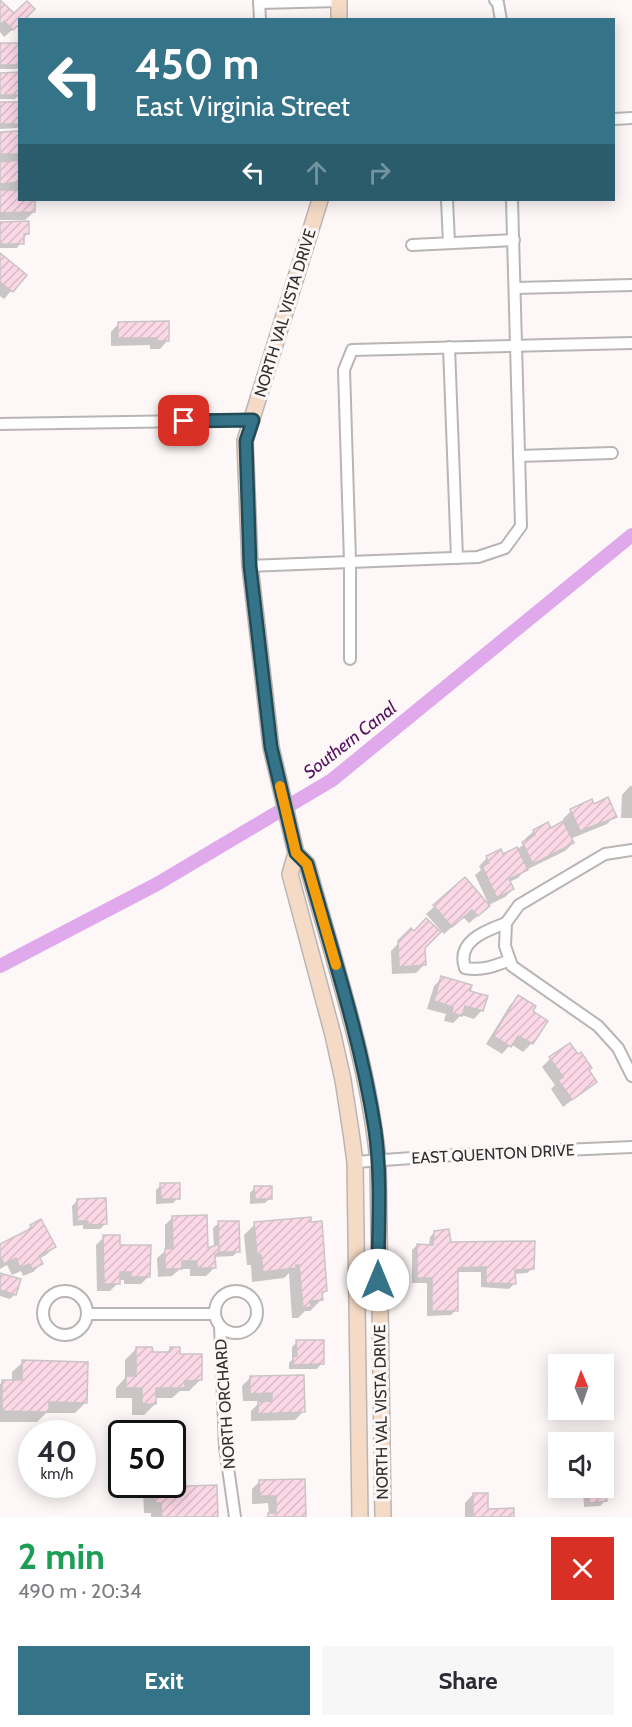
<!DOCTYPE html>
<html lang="en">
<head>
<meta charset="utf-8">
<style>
  :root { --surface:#fff; --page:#f7f7f7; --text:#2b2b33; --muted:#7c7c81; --accent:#357388 }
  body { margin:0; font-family:Cabin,sans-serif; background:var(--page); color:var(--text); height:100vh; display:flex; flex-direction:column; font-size:22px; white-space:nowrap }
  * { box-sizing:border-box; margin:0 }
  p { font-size:20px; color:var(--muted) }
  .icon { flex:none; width:33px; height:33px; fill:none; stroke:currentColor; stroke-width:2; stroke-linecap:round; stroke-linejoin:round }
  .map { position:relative; height:1517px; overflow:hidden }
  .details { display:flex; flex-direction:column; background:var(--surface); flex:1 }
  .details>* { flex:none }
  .top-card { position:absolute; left:18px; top:18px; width:597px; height:183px; border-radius:0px; box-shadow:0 3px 15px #0003; background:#357388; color:#fff; overflow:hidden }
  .needle { width:39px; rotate:358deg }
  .controls { position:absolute; left:548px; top:1354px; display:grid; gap:12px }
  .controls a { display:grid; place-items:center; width:66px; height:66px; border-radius:0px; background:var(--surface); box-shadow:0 3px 15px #0003; font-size:30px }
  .speed { position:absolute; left:18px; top:1420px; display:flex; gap:12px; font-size:30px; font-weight:700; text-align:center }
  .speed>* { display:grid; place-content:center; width:78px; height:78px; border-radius:50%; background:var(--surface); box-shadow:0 3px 15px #0003; line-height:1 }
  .speed small { font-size:15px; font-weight:400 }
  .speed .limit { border:3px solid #111; border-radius:9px; background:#fff; color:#111 }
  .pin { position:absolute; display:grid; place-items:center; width:51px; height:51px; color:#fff; margin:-26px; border-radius:12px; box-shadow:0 3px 9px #0006 }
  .me { position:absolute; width:66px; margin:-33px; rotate:0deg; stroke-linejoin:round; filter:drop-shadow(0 0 4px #0008) }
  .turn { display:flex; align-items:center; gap:21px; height:126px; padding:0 18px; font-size:27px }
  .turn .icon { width:78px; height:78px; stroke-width:2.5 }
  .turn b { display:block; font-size:42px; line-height:51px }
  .lanes { display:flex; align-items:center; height:57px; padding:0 18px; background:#0003; justify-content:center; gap:30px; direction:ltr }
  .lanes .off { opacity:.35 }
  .round { display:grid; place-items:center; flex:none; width:63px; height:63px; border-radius:0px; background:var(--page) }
  .headline { display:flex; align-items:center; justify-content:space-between; height:102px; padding:0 18px }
  h1 { font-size:36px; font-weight:700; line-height:45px; color:#1e9e55 }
  .cta { display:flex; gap:12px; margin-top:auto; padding:12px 18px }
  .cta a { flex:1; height:69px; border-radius:0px; background:var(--accent); color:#fff; font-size:24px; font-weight:700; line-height:69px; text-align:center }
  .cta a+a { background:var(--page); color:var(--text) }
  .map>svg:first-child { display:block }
  .shadow { fill:#0003 }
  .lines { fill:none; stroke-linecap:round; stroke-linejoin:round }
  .canal { stroke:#dfa9eb; stroke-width:14 }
  .building { fill:url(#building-hatch); stroke:#c9c5c6; stroke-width:1.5 }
  .street-casing { stroke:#bab5b5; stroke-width:14 }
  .secondary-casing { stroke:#bab5b5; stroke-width:18 }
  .street { stroke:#fff; stroke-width:10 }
  .secondary { stroke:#f5dbc6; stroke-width:15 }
  .route-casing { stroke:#224b58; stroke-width:15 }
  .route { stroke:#357388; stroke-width:10 }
  .slow { stroke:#f59e0b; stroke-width:10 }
  .labels { text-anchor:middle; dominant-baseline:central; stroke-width:6; stroke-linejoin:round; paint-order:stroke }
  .street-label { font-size:16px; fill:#302f2f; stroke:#fdf8f7 }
  .water-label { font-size:18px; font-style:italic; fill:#531160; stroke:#fdf8f7 }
</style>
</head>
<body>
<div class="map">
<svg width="632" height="1517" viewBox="0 0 632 1517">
  <defs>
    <pattern id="building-hatch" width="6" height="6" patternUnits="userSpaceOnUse" patternTransform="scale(1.5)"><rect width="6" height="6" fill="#fcd8e6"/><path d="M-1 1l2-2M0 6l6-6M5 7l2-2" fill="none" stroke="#d8bac6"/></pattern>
  </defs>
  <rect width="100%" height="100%" fill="#fdf8f7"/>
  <g class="shadow">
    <path d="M0,0L20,20V23L4,37L0,32Z"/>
    <path d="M0,44L20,45V66L17,69H0Z"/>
    <path d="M0,74L20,94L15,99H0Z"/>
    <path d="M20,103V126L17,128L0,129V104Z"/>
    <path d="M20,132V200H33L34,212L25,220H0V133Z"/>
    <path d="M0,223L27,234L17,248H0Z"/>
    <path d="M0,255L25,275L4,299L0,296Z"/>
    <path d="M119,323L168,340L160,349H150V345L111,346V332Z"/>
    <path d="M630,786H632V818H621L622,795Z"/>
    <path d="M593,806L615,816L607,824L570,839L573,843L565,851L524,871L518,878L509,882L513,889L505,897L489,905L475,875L481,870L479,866L487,858L502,856L516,850L527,842L525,839L534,831L550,830L564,823L563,819L571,811Z"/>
    <path d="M465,879L480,914L469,923L463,917L444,934L426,914Z"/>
    <path d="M411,930L424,948V965L416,973L392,974L391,951Z"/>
    <path d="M442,978L468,992L482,1010L474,1019L461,1015L453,1023L444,1021L446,1014L427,1009L434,986Z"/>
    <path d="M518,997L530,1012L546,1021L531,1044L523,1052L511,1044L502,1054L486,1044L510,1005Z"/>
    <path d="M550,1059L587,1071L595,1082L563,1107L551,1089L555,1085L542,1067Z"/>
    <path d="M161,1185L178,1198L173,1203L156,1204V1190Z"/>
    <path d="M255,1187L270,1198L265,1203L250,1204V1193Z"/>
    <path d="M77,1201L105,1224L100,1229H83V1225L73,1226L72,1206Z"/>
    <path d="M173,1217L207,1250L214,1248L213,1228L219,1223L238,1251L233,1256L214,1257V1268L206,1276H190V1269H180L172,1276L158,1277L157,1258L165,1251V1225Z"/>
    <path d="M310,1219L326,1291L321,1296V1300L310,1311H305L298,1318H292L289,1273L284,1278L252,1282L251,1265H247L244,1235L255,1224Z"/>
    <path d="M31,1226L54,1247L46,1255L38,1259L41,1264L33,1272L23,1276L21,1271L12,1275L7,1265L0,1269V1246L22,1235Z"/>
    <path d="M435,1232L450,1243L533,1268L527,1273L514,1274V1284L509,1289L481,1287V1272H457L456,1310L451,1315L427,1316V1283H412V1250L417,1245L429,1246L430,1237Z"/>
    <path d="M104,1237L118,1246L149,1276L141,1284H124V1280H118V1283L110,1291H97L96,1245Z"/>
    <path d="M0,1274L15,1294L10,1299L0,1296Z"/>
    <path d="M297,1342L322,1363L317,1369H289V1363L292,1360V1347Z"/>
    <path d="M171,1348L200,1380L189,1391H180L172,1398H155V1404L144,1415H132V1398H116V1388L125,1378V1360L136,1349L151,1354H165Z"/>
    <path d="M23,1362L86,1402L75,1413H46L37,1422H0V1384L3,1382H12V1372Z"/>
    <path d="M250,1378L303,1412L295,1420L251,1421V1411L261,1401H243L242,1386Z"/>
    <path d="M603,1473L605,1501L600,1506L584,1507L583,1488H603Z"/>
    <path d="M260,1481L304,1517H266L269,1514L268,1503L252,1504V1489Z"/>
    <path d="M147,1485H172L184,1488L217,1517H151V1513H144L143,1488Z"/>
    <path d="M473,1494L487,1511L513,1517H465V1503Z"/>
  </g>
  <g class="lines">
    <path class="canal" d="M0,966L157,884L332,780L632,535"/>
  </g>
  <g class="building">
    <path d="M0,0L14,13L27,1L35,9L24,20H20V24L13,30L4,21L0,25Z"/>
    <rect x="0" y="43" width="20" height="22"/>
    <path d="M20,72V95H0V73Z"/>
    <rect x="0" y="102" width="20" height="22"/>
    <path d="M20,131V154H0V132Z"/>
    <path d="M20,160V182L0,184V162Z"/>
    <path d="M0,190H20V200H35V212L0,213Z"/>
    <path d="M29,221V234H24V244H0V222Z"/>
    <path d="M0,253L27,275L13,292L0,282Z"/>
    <path d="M169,321V341H157V338H118V322Z"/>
    <path d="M608,797L617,817L580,831L570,809L592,799L594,804Z"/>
    <path d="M563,821L574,843L533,864L522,842L535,835L533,830L548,822L551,828Z"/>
    <path d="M517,847L528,870L509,879L514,889L497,898L482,866L489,863L486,856L501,849L503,854Z"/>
    <path d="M465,877L490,906L478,916L472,910L452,927L433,905Z"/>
    <path d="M426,918L441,932L425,948L426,965L399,967L398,941L411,928L414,931Z"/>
    <path d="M441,976L472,985L470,991L488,996L483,1011L465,1006L462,1016L452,1013L453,1007L434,1001Z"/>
    <path d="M518,995L536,1006L533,1011L548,1021L533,1044L518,1036L511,1047L493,1036Z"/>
    <path d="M570,1043L578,1054L581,1052L592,1068L589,1070L597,1082L572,1100L558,1080L563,1077L549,1057Z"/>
    <path d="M160,1183H180V1199H161Z"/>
    <path d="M254,1186H272V1199H255Z"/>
    <path d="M106,1198L107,1224L88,1225V1221H77V1199Z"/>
    <path d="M207,1215L208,1248L219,1244V1252L215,1255L216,1268H197V1261H182V1269H165V1249L173,1248L172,1216Z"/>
    <path d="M311,1217V1222L322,1221L327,1291L322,1292L323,1300L310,1301L311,1307L303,1308L299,1265H296V1268L263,1272L261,1255H257L254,1222Z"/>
    <path d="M41,1219L56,1247L39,1256L43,1264L32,1269L29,1264L20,1268L16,1258L4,1264L0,1256V1244L32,1228L30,1225Z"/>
    <path d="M218,1221H239L240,1252H219Z"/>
    <path d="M449,1229L451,1242L535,1241L534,1269L515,1270L516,1284L486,1283V1267L458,1268V1311H432V1278H417V1244L433,1245L434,1231Z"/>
    <path d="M103,1235H120V1245H151L150,1277H131V1272H120V1284H104Z"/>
    <path d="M0,1273L21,1279L16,1295L0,1290Z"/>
    <path d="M296,1340H324V1364L293,1365V1357L297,1356Z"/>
    <path d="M136,1347H152L153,1352H170V1347H180V1354H202V1380L185,1381V1388H156V1404H142V1388H126V1376H136Z"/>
    <path d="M22,1360L88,1362L87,1403L49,1402V1412L2,1411V1380H22Z"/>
    <path d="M304,1375L305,1412L258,1414V1402L272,1401V1393L250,1394V1376Z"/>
    <path d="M603,1471L607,1501L589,1503L588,1488H603Z"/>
    <path d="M172,1475H185L186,1486L217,1485L218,1517H162L161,1503H155L154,1485H172Z"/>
    <path d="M305,1479L306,1517H268V1513H276V1496H260L259,1480Z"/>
    <path d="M473,1493H488V1509L514,1508V1517H469L473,1516Z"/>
  </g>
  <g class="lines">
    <defs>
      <g id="street">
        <path d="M259,0L260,20"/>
        <path d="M495,0L498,3L501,20"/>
        <path d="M259,3L339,1"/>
        <path d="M614,119L632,118"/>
        <path d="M447,200L449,243"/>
        <path d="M412,245L514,240"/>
        <path d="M516,288L632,285"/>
        <path d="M449,347L457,558"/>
        <path d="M0,424L253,420"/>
        <path d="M519,456L612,453"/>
        <path d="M250,566L478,557L505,548L521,526L512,200"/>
        <path d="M350,659V561L344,370L352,350L632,343"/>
        <path d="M632,850L605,854L519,905L506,923L505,946L512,966L598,1026L618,1048L632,1076"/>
        <path d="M506,923C485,931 456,941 465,968C482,971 495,966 510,960"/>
        <path d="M355,1162L455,1155L632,1147"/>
        <circle cx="236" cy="1312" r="21"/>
        <circle cx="65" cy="1313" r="22"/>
        <path d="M87,1314H215"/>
        <path d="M220,1326L225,1447L235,1517"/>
      </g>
      <g id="secondary">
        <path d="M339,0V20"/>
        <path d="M320,200L245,441L250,566L271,747L296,853L290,874L333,1035L343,1080L351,1132L355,1162L360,1517"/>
        <path d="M296,853L307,864C334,962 368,1060 378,1161L383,1517"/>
      </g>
    </defs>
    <use href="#street" class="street-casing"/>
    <use href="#secondary" class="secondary-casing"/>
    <use href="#street" class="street"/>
    <use href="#secondary" class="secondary"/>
  </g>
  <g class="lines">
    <defs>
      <path id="route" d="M184,421L253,420L246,441L250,566L271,747L296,853L307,864C332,952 361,1039 375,1130C382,1179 378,1231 378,1280"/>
    </defs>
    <use href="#route" class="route-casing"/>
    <use href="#route" class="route"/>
    <path class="slow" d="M280,786L296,853L307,864L336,965"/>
  </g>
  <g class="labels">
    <g class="street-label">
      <text transform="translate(285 313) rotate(-73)">NORTH VAL VISTA DRIVE</text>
      <text transform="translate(493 1154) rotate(-3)">EAST QUENTON DRIVE</text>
      <text transform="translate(225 1404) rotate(-94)">NORTH ORCHARD</text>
      <text transform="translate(381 1412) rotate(-91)">NORTH VAL VISTA DRIVE</text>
    </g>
    <g class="water-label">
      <text transform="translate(350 740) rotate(-38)">Southern Canal</text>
    </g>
  </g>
</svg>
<div class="controls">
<a><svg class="needle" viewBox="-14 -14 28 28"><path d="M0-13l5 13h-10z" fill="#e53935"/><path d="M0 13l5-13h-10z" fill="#7c7c81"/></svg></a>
<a><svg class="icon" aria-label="sound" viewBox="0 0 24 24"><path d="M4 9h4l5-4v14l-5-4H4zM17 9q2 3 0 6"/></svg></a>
</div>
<div class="speed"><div>40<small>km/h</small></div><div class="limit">50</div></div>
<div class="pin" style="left:184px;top:421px;background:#d93025"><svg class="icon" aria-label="arrive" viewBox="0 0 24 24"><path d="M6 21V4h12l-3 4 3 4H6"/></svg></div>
<svg class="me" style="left:378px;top:1280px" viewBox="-20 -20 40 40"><circle r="19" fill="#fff"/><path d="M0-13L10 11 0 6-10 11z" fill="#357388"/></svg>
<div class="top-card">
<div class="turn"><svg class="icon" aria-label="left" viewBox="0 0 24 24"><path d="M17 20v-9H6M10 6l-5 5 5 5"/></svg><div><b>450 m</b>East Virginia Street</div></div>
<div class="lanes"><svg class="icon" aria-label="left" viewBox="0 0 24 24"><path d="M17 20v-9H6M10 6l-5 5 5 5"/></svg><svg class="icon off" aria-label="ahead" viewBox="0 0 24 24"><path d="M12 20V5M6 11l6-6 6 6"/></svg><svg class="icon off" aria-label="right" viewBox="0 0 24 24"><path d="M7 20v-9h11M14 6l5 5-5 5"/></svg></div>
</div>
</div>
<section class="details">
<div class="headline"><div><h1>2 min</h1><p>490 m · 20:34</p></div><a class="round" style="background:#d93025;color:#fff"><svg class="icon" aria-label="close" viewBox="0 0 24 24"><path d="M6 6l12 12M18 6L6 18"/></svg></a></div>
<div class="cta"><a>Exit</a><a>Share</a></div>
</section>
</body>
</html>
